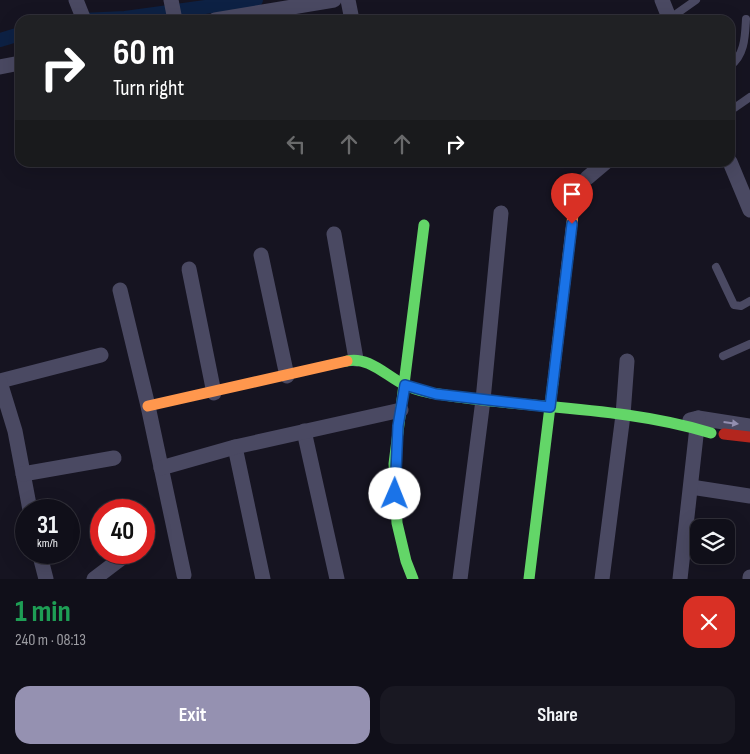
<!DOCTYPE html>
<html lang="en">
<head>
<meta charset="utf-8">
<style>
  :root { --surface:#100f19; --page:#191822; --text:#f1f3f6; --muted:#9c9ca2; --line:#302f38; --accent:#9591b1 }
  body { margin:0; font-family:"Sofia Sans Condensed",sans-serif; background:var(--page); color:var(--text); height:100vh; display:flex; flex-direction:column; font-size:19px; white-space:nowrap }
  * { box-sizing:border-box; margin:0 }
  p { font-size:16px; color:var(--muted) }
  .icon { flex:none; width:28px; height:28px; fill:none; stroke:currentColor; stroke-width:2; stroke-linecap:round; stroke-linejoin:round }
  .map { position:relative; height:579px; overflow:hidden }
  .sheet { display:flex; flex-direction:column; background:var(--surface); flex:1 }
  .sheet>* { flex:none }
  .hud { position:absolute; left:15px; top:15px; width:720px; height:152px; border-radius:15px; box-shadow:0 5px 20px #0002,0 0 0 1px var(--line); background:#202124; color:#fff; overflow:hidden }
  .tools { position:absolute; left:690px; top:519px; display:grid; gap:10px }
  .tools a { display:grid; place-items:center; width:45px; height:45px; border-radius:10px; background:var(--surface); box-shadow:0 5px 20px #0002,0 0 0 1px var(--line); font-size:25px }
  .speed { position:absolute; left:15px; top:499px; display:flex; gap:10px; font-size:25px; font-weight:700; text-align:center }
  .speed>* { display:grid; place-content:center; width:65px; height:65px; border-radius:50%; background:var(--surface); box-shadow:0 5px 20px #0002,0 0 0 1px var(--line); line-height:1 }
  .speed small { font-size:12px; font-weight:400 }
  .speed .limit { border:8px solid #d22; background:#fff; color:#111 }
  .pin { position:absolute; display:grid; place-items:center; width:42px; height:42px; color:#fff; margin:-51px -21px; border-radius:50% 50% 50% 0; rotate:-45deg; box-shadow:0 0 5px #0007 }
  .pin .icon { rotate:45deg }
  .me { position:absolute; width:55px; margin:-28px; rotate:1deg; stroke-linejoin:round; filter:drop-shadow(0 0 4px #0008) }
  .turn { display:flex; align-items:center; gap:18px; height:105px; padding:0 15px; font-size:22px }
  .turn .icon { width:65px; height:65px; stroke-width:2.5 }
  .turn b { display:block; font-size:35px; line-height:42px }
  .lanes { display:flex; align-items:center; height:48px; padding:0 15px; background:#0003; justify-content:center; gap:25px; direction:ltr }
  .lanes .off { opacity:.35 }
  .round { display:grid; place-items:center; flex:none; width:52px; height:52px; border-radius:15px; background:var(--page) }
  .headline { display:flex; align-items:center; justify-content:space-between; height:85px; padding:0 15px }
  h1 { font-size:30px; font-weight:700; line-height:38px; color:#1e9e55 }
  .button { display:flex; gap:10px; margin-top:auto; padding:10px 15px }
  .button a { flex:1; height:58px; border-radius:15px; background:var(--accent); color:#fff; font-size:20px; font-weight:700; line-height:58px; text-align:center }
  .button a+a { background:var(--page); color:var(--text) }
  .map>svg:first-child { display:block }
  .lines { fill:none; stroke-linecap:round; stroke-linejoin:round }
  .canal { stroke:#0d2144; stroke-width:14 }
  .lane { stroke:#4a4962; stroke-width:8 }
  .street { stroke:#4a4962; stroke-width:15 }
  .fast { stroke:#63d668; stroke-width:11 }
  .slow { stroke:#ff974d; stroke-width:11 }
  .jam { stroke:#b3261e; stroke-width:11 }
  .oneway { fill:#928eb0 }
  .route-casing { stroke:#114b97; stroke-width:12 }
  .route { stroke:#1a73e8; stroke-width:9 }
</style>
</head>
<body>
<div class="map">
<svg width="750" height="579" viewBox="0 0 750 579">
  <rect width="100%" height="100%" fill="#161421"/>
  <g class="lines">
    <g class="canal">
      <path d="M81,20L125,18L256,0"/>
      <path d="M0,40L20,34"/>
    </g>
    <g class="lane">
      <path d="M669,19L696,0"/>
      <path d="M730,66C745,55 745,36 746,19"/>
      <path d="M730,111L750,97"/>
      <path d="M716,267L734,305L741,306L750,301"/>
      <path d="M723,356L750,344"/>
    </g>
    <g class="street">
      <path d="M76,0L84,20"/>
      <path d="M171,0L175,20"/>
      <path d="M348,0L352,20"/>
      <path d="M662,0L670,20"/>
      <path d="M215,20L334,0"/>
      <path d="M0,67L20,63"/>
      <path d="M730,162L750,210"/>
      <path d="M587,178L606,162"/>
      <path d="M334,234L356,359"/>
      <path d="M261,255L287,376"/>
      <path d="M189,269L214,393"/>
      <path d="M120,290L148,406L184,575"/>
      <path d="M0,381L101,355"/>
      <path d="M0,382L15,431L30,510"/>
      <path d="M690,420L698,418L750,426"/>
      <path d="M304,431L337,579"/>
      <path d="M235,447L263,579"/>
      <path d="M161,468L235,447L401,410"/>
      <path d="M23,474L114,458"/>
      <path d="M691,487L750,496"/>
      <path d="M39,552L46,579"/>
      <path d="M94,579L123,557"/>
      <path d="M460,579L483,400L501,213"/>
      <path d="M602,579L623,415L627,361"/>
      <path d="M680,579L698,418"/>
      <path d="M750,579V577"/>
    </g>
    <g class="fast">
      <path d="M347,361C369,356 386,376 405,385C414,389 427,393 438,394C528,409 623,406 711,433"/>
      <path d="M413,579L406,561L397,523L394,464L424,225"/>
      <path d="M529,579L553,382"/>
    </g>
    <g class="slow">
      <path d="M553,382L574,206"/>
      <path d="M148,406L347,361"/>
    </g>
    <path class="jam" d="M724,434L750,437"/>
  </g>
  <defs><path id="oneway-solid" d="M-6-.8H1V-3.2L6.5 0L1 3.2V.8H-6Z" transform="scale(1.25)"/></defs>
  <use class="oneway" href="#oneway-solid" transform="translate(731 423) rotate(7)"/>
  <g class="lines">
    <defs>
      <path id="route" d="M395,494L398,426L405,385L436,394L550,407L572,224"/>
    </defs>
    <use href="#route" class="route-casing"/>
    <use href="#route" class="route"/>
  </g>
</svg>
<div class="tools">
<a><svg class="icon" aria-label="layers" viewBox="0 0 24 24"><path d="M12 4l9 5-9 5-9-5zM3 14l9 5 9-5"/></svg></a>
</div>
<div class="speed"><div>31<small>km/h</small></div><div class="limit">40</div></div>
<div class="pin" style="left:572px;top:224px;background:#d93025"><svg class="icon" aria-label="arrive" viewBox="0 0 24 24"><path d="M6 21V4h12l-3 4 3 4H6"/></svg></div>
<svg class="me" style="left:395px;top:494px" viewBox="-20 -20 40 40"><circle r="19" fill="#fff"/><path d="M0-13L10 11 0 6-10 11z" fill="#1a73e8"/></svg>
<div class="hud">
<div class="turn"><svg class="icon" aria-label="right" viewBox="0 0 24 24"><path d="M7 20v-9h11M14 6l5 5-5 5"/></svg><div><b>60 m</b>Turn right</div></div>
<div class="lanes"><svg class="icon off" aria-label="left" viewBox="0 0 24 24"><path d="M17 20v-9H6M10 6l-5 5 5 5"/></svg><svg class="icon off" aria-label="ahead" viewBox="0 0 24 24"><path d="M12 20V5M6 11l6-6 6 6"/></svg><svg class="icon off" aria-label="ahead" viewBox="0 0 24 24"><path d="M12 20V5M6 11l6-6 6 6"/></svg><svg class="icon" aria-label="right" viewBox="0 0 24 24"><path d="M7 20v-9h11M14 6l5 5-5 5"/></svg></div>
</div>
</div>
<section class="sheet">
<div class="headline"><div><h1>1 min</h1><p>240 m · 08:13</p></div><a class="round" style="background:#d93025;color:#fff"><svg class="icon" aria-label="close" viewBox="0 0 24 24"><path d="M6 6l12 12M18 6L6 18"/></svg></a></div>
<div class="button"><a>Exit</a><a>Share</a></div>
</section>
</body>
</html>
